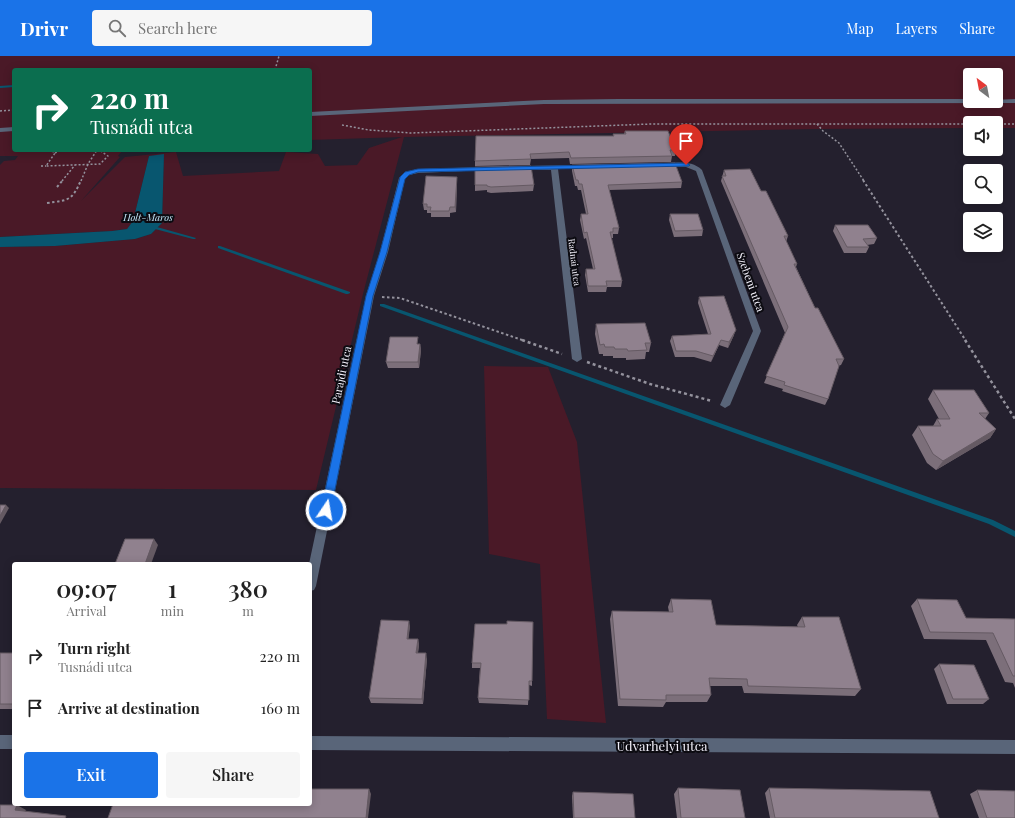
<!DOCTYPE html>
<html lang="en">
<head>
<meta charset="utf-8">
<style>
  :root { --surface:#fff; --page:#f6f6f6; --text:#222; --muted:#767676; --accent:#1a73e8 }
  body { margin:0; font-family:"Playfair Display",serif; background:var(--page); color:var(--text); height:100vh; display:flex; flex-direction:column; font-size:15px; white-space:nowrap }
  * { box-sizing:border-box; margin:0 }
  p { font-size:13px; color:var(--muted) }
  .icon { flex:none; width:22px; height:22px; fill:none; stroke:currentColor; stroke-width:2; stroke-linecap:round; stroke-linejoin:round }
  .map { position:relative; flex:1; overflow:hidden }
  .sheet { position:absolute; left:12px; top:506px; width:300px; height:244px; display:flex; flex-direction:column; background:var(--surface); border-radius:4px; box-shadow:0 2px 10px #0003 }
  .sheet>* { flex:none }
  .hud { position:absolute; left:12px; top:12px; width:300px; height:84px; border-radius:4px; box-shadow:0 2px 10px #0003; background:#0b6e4f; color:#fff; overflow:hidden }
  .needle { width:26px; rotate:328deg }
  .fabs { position:absolute; left:963px; top:12px; display:grid; gap:8px }
  .fabs a { display:grid; place-items:center; width:40px; height:40px; border-radius:4px; background:var(--surface); box-shadow:0 2px 10px #0003; font-size:20px }
  .pin { position:absolute; display:grid; place-items:center; width:34px; height:34px; color:#fff; margin:-41px -17px; border-radius:50% 50% 50% 0; rotate:-45deg; box-shadow:0 0 4px #0007 }
  .pin .icon { rotate:45deg }
  .me { position:absolute; width:44px; margin:-22px; rotate:12deg; stroke-linejoin:round; filter:drop-shadow(0 0 3px #0008) }
  .turn { display:flex; align-items:center; gap:14px; height:84px; padding:0 12px; font-size:18px }
  .turn .icon { width:52px; height:52px; stroke-width:2.5 }
  .turn b { display:block; font-size:28px; line-height:34px }
  .eta { display:flex; justify-content:space-evenly; align-items:center; height:68px; text-align:center }
  .eta b { font-size:24px; font-weight:600; line-height:28px }
  .action { display:flex; gap:8px; margin-top:auto; padding:8px 12px }
  .action a { flex:1; height:46px; border-radius:4px; background:var(--accent); color:#fff; font-size:16px; font-weight:600; line-height:46px; text-align:center }
  .action a+a { background:var(--page); color:var(--text) }
  ul { padding:0; list-style:none }
  li { display:flex; align-items:center; gap:12px; height:52px; padding:0 12px }
  li div { flex:1 }
  li b { display:block; font-size:15px }
  li em { font-style:normal }
  header { display:flex; align-items:center; gap:24px; box-sizing:border-box; height:56px; padding:0 20px; background:var(--accent); color:#fff }
  header strong { font-size:19px }
  nav { display:flex; gap:22px; margin-inline-start:auto; font-size:14px }
  .search { width:280px; height:36px; background:var(--page); display:flex; align-items:center; gap:10px; box-sizing:border-box; padding:0 14px; border-radius:4px; color:var(--muted); font-size:15px }
  .map>svg:first-child { display:block }
  .green { fill:#4a1927; fill-rule:evenodd }
  .water { fill:#08566f }
  .lines { fill:none; stroke-linecap:round; stroke-linejoin:round }
  .stream { fill:#08566f; fill-rule:evenodd }
  .path-far2 { stroke:#94929d; stroke-width:1.5; stroke-dasharray:2 2; stroke-linecap:butt }
  .path-far1 { stroke:#94929d; stroke-width:2; stroke-dasharray:2.5 2.5; stroke-linecap:butt }
  .path { stroke:#94929d; stroke-width:2.5; stroke-dasharray:3 3; stroke-linecap:butt }
  .minor { fill:#596579; fill-rule:evenodd }
  .wall { fill:#7c6f7a }
  .shaded-wall { fill:#655a63 }
  .building { fill:#90818e; stroke:#655a63 }
  .route { fill:#1a73e8; stroke:#114b97 }
  .labels { text-anchor:middle; dominant-baseline:central; stroke-width:4; stroke-linejoin:round; paint-order:stroke }
  .far-street-label { font-size:9px; fill:#f2f0fa; stroke:#0c0b11 }
  .far-water-label { font-size:10px; font-style:italic; fill:#c3e6f7; stroke:#0c0b11 }
  .street-label { font-size:11px; fill:#f2f0fa; stroke:#0c0b11 }
  .near-street-label { font-size:13px; fill:#f2f0fa; stroke:#0c0b11 }
</style>
</head>
<body>
<header>
<strong>Drivr</strong>
<div class="search"><svg class="icon" aria-label="search" viewBox="0 0 24 24"><circle cx="10" cy="10" r="6"/><path d="M15 15l6 6"/></svg>Search here</div>
<nav><a>Map</a><a>Layers</a><a>Share</a></nav>
</header>
<div class="map">
<svg width="1015" height="762" viewBox="0 0 1015 762">
  <rect width="100%" height="100%" fill="#24202e"/>
  <g class="green">
    <path d="M0,0H1015V72H996V67H970V72L815,73L404,81L363,238L316,434L0,432V191L55,190L135,183L151,178L162,167L164,99L149,100L133,165L127,173L112,175L0,181V109L4,105L15,104L18,100H0ZM14,14H310V84L402,81L369,92L357,109L325,110L318,98L286,96L279,115L183,120L176,96L125,101L81,145L120,101L118,100L123,94H14ZM970,19H996V45H970Z"/>
    <path d="M484,310L548,311L577,386L606,667L547,663L540,508L489,498Z"/>
  </g>
  <path class="water" d="M164,98L162,167L151,178L135,183L55,190L0,191V181L112,175L127,173L133,165L149,100Z"/>
  <g class="lines">
    <g class="stream">
      <path d="M14,29V31L0,32V30Z"/>
      <path d="M155,171H157L196,182L195,183H193L155,173Z"/>
      <path d="M218,190H220L350,236V237L348,238H346L218,192Z"/>
      <path d="M380,248H384L993,464L1015,475V481L989,468L380,250Z"/>
    </g>
    <g class="path-far2">
      <path d="M275,14L279,0"/>
      <path d="M0,55L14,54"/>
      <path d="M817,68L823,75L839,87L864,125"/>
      <path d="M996,68H1015"/>
      <path d="M342,69L369,74L411,77L651,68H970"/>
      <path d="M52,95L55,97L46,110L100,108L108,100L99,94"/>
      <path d="M55,97L61,94"/>
      <path d="M41,110H46"/>
      <path d="M62,125L75,109"/>
      <path d="M81,125L88,108L97,94"/>
    </g>
    <g class="path-far1">
      <path d="M863,124L966,285"/>
      <path d="M57,131L63,124"/>
      <path d="M47,147C69,144 72,145 81,124"/>
      <path d="M382,241L400,242L525,285"/>
    </g>
    <g class="path">
      <path d="M522,284L562,298"/>
      <path d="M965,284L1015,363"/>
      <path d="M587,306L650,328L712,345"/>
    </g>
    <g class="minor">
      <path d="M618,43H970V45L1015,43V47L544,48L310,60V56L544,44Z"/>
      <path d="M14,71V75L0,76V72Z"/>
      <path d="M663,107C676,107 692,104 702,114L761,275L730,349L725,352L720,349L753,275L696,115L686,111L661,110V108Z"/>
      <path d="M585,109L587,110V112L558,113L582,303L577,306L572,303L551,114H519L516,112L519,110Z"/>
      <path d="M488,111L491,113L490,114L418,117L409,119L405,123L388,196L374,240L316,530L314,534L310,535V508H309L366,240L380,196L399,122L405,116L418,113Z"/>
      <rect x="0" y="679" width="14" height="14"/>
      <path d="M310,680L1015,684V698L310,694Z"/>
    </g>
  </g>
  <g class="wall">
    <path d="M625,75L676,94L675,100H672L671,106L570,108L569,102L531,103L530,109L475,110V105L613,80V78H624Z"/>
    <path d="M572,109L682,126L681,132L609,134L619,172L618,178H613V182H611L622,225L621,231H607L606,236H588L585,219L586,213H593L586,182L584,183L580,164L581,158H586L581,134H578L577,130H575L572,115Z"/>
    <path d="M475,111L534,129L533,135L491,137L487,136V134L475,135Z"/>
    <path d="M724,114L761,135L788,180L786,186L797,208L796,211L815,252L844,303L841,309L838,310L828,343L825,349L782,335L783,333L764,327L785,277L721,125Z"/>
    <path d="M457,121L456,156L450,157V161H431V157H427V154H424L423,148Z"/>
    <path d="M670,158L703,174L702,180L674,181L669,164Z"/>
    <path d="M835,169L877,182L874,188L867,189L869,191L866,197H844L833,175Z"/>
    <path d="M699,241L734,279L728,292L719,289L711,306L694,301H675L670,285L672,280L708,278L698,247Z"/>
    <path d="M596,268L651,287L649,296H646L645,303L626,304V302H613V300H603V298H599L595,278Z"/>
    <path d="M419,288H420L421,294L419,312H388L386,306Z"/>
    <path d="M933,334L989,357L985,363L996,373L990,382L936,414L927,407L912,379L918,370H933L937,363H939L928,343Z"/>
    <path d="M671,543L716,569L798,571L797,569L802,561L861,633L855,640L744,637L742,630H710L711,639L707,646H666L663,651L618,650L610,563L612,555L669,556L668,551Z"/>
    <path d="M917,543L966,562L1015,563V632L1013,627L1005,626L986,584L924,583L911,550Z"/>
    <path d="M475,568L532,625V630L529,629L528,649L479,647L478,642L480,612H472V607Z"/>
    <path d="M410,570L408,583H418L419,589L418,597L427,603L423,648L371,647L369,642Z"/>
    <rect x="0" y="597" width="14" height="56"/>
    <path d="M939,608L989,643L983,648H947L934,613Z"/>
    <path d="M678,732L745,762H677L674,738Z"/>
    <path d="M769,732L939,762H770L765,737Z"/>
    <path d="M977,734L1015,762H979L970,738Z"/>
    <path d="M573,736L635,762H573L572,740Z"/>
  </g>
  <g class="shaded-wall">
    <path d="M457,121V126L456,156L455,151Z"/>
    <path d="M736,274L734,279L728,292L729,286Z"/>
    <path d="M721,284L719,289L711,306L713,300Z"/>
    <path d="M420,288L421,294L419,312L418,306Z"/>
    <path d="M996,373L990,382L936,414L943,405Z"/>
    <path d="M6,449L9,452L0,468V460Z"/>
    <path d="M154,483L158,489L151,508H145Z"/>
    <path d="M409,565L410,570L408,588L407,583Z"/>
    <path d="M418,583L419,589L417,602L416,597Z"/>
    <path d="M426,597L427,603L423,648L422,643Z"/>
    <path d="M369,733L371,738L368,762H366Z"/>
    <path d="M17,749L26,754L23,759L15,754Z"/>
  </g>
  <g class="building">
    <path d="M625,75H668L676,94H670L672,100L571,102L569,96L530,98L531,103L475,105L476,80H614L613,78H626Z"/>
    <path d="M675,107L682,126L608,129L619,172H613V176H610L622,225H606L607,230H588L586,213H595L587,176L584,177L581,158H588L582,128H579L578,124H576L572,109Z"/>
    <path d="M531,110L534,129L491,131L487,130V129H475V111Z"/>
    <path d="M750,113L761,135H766L788,180H784L797,208H794L815,252H818L844,303H836L839,310L828,343L784,329L785,326L766,320L788,271L722,120H726L724,114Z"/>
    <path d="M426,120L457,121L455,151H450L449,155H430L431,151H427V148H423Z"/>
    <path d="M670,158H698L703,174L675,175Z"/>
    <path d="M835,169H868L877,182L863,183L869,191H847Z"/>
    <path d="M724,240L736,274L729,286L721,284L713,300L696,295H676L672,280L711,278L699,241Z"/>
    <path d="M645,267L651,287H645L647,294L628,295L627,293H615L614,291H605L604,288L600,289L596,268Z"/>
    <path d="M390,281H418L417,288H420L418,306H386Z"/>
    <path d="M933,334H974L989,357H979L996,373L943,405L933,398L918,370H941L937,363H950Z"/>
    <path d="M0,449H6L0,460Z"/>
    <path d="M125,483H154L145,508H115Z"/>
    <path d="M671,543L711,544L716,569L805,571L802,561H839L861,633L748,630L747,623L709,622L711,639H666V644L620,643L612,555L673,556Z"/>
    <path d="M917,543L957,544L966,562L1015,563V620H1013L993,577L930,576Z"/>
    <path d="M381,564L409,565L407,583H418L416,597H426L422,643L369,642Z"/>
    <path d="M507,565L533,566L532,625H529V644L478,642L481,607H472L475,568H507Z"/>
    <rect x="0" y="597" width="14" height="51"/>
    <path d="M939,608L974,609L989,643H953Z"/>
    <path d="M678,732L740,734L745,762H681Z"/>
    <path d="M769,732L930,735L939,762H775Z"/>
    <path d="M310,733H369L366,762H108L113,748H310Z"/>
    <path d="M977,734L1015,735V762H987Z"/>
    <path d="M573,736L633,738L635,762H574Z"/>
    <path d="M0,749H17L15,754L66,760L65,762H0Z"/>
  </g>
  <path class="route" d="M686,107L690,109L689,110L418,116L409,119L405,123L387,196L373,240L331,454L329,456H322L321,454L366,240L380,196L400,121L405,116L418,113Z"/>
  <g class="labels">
    <g class="far-street-label">
      <text transform="translate(575 206) rotate(83)">Radnai utca</text>
    </g>
    <g class="far-water-label">
      <text x="148" y="161">Holt-Maros</text>
    </g>
    <g class="street-label">
      <text transform="translate(751 226) rotate(70)">Szebeni utca</text>
      <text transform="translate(341 319) rotate(-78)">Parajdi utca</text>
    </g>
    <g class="near-street-label">
      <text x="662" y="689">Udvarhelyi utca</text>
    </g>
  </g>
</svg>
<div class="fabs">
<a><svg class="needle" viewBox="-14 -14 28 28"><path d="M0-13l5 13h-10z" fill="#e53935"/><path d="M0 13l5-13h-10z" fill="#767676"/></svg></a>
<a><svg class="icon" aria-label="sound" viewBox="0 0 24 24"><path d="M4 9h4l5-4v14l-5-4H4zM17 9q2 3 0 6"/></svg></a>
<a><svg class="icon" aria-label="search" viewBox="0 0 24 24"><circle cx="10" cy="10" r="6"/><path d="M15 15l6 6"/></svg></a>
<a><svg class="icon" aria-label="layers" viewBox="0 0 24 24"><path d="M12 4l9 5-9 5-9-5zM3 14l9 5 9-5"/></svg></a>
</div>
<div class="pin" style="left:686px;top:109px;background:#d93025"><svg class="icon" aria-label="arrive" viewBox="0 0 24 24"><path d="M6 21V4h12l-3 4 3 4H6"/></svg></div>
<svg class="me" style="left:326px;top:454px" viewBox="-20 -20 40 40"><circle r="17" fill="#1a73e8" stroke="#fff" stroke-width="3"/><path d="M0-11L8 9 0 5-8 9z" fill="#fff"/></svg>
<div class="hud">
<div class="turn"><svg class="icon" aria-label="right" viewBox="0 0 24 24"><path d="M7 20v-9h11M14 6l5 5-5 5"/></svg><div><b>220 m</b>Tusnádi utca</div></div>
</div>
<section class="sheet">
<div class="eta">
<div><b>09:07</b><p>Arrival</p></div>
<div><b>1</b><p>min</p></div>
<div><b>380</b><p>m</p></div>
</div>
<ul>
<li><svg class="icon" aria-label="right" viewBox="0 0 24 24"><path d="M7 20v-9h11M14 6l5 5-5 5"/></svg><div><b>Turn right</b><p>Tusnádi utca</p></div><em>220 m</em></li>
<li><svg class="icon" aria-label="arrive" viewBox="0 0 24 24"><path d="M6 21V4h12l-3 4 3 4H6"/></svg><div><b>Arrive at destination</b></div><em>160 m</em></li>
</ul>
<div class="action"><a>Exit</a><a>Share</a></div>
</section>
</div>
</body>
</html>
